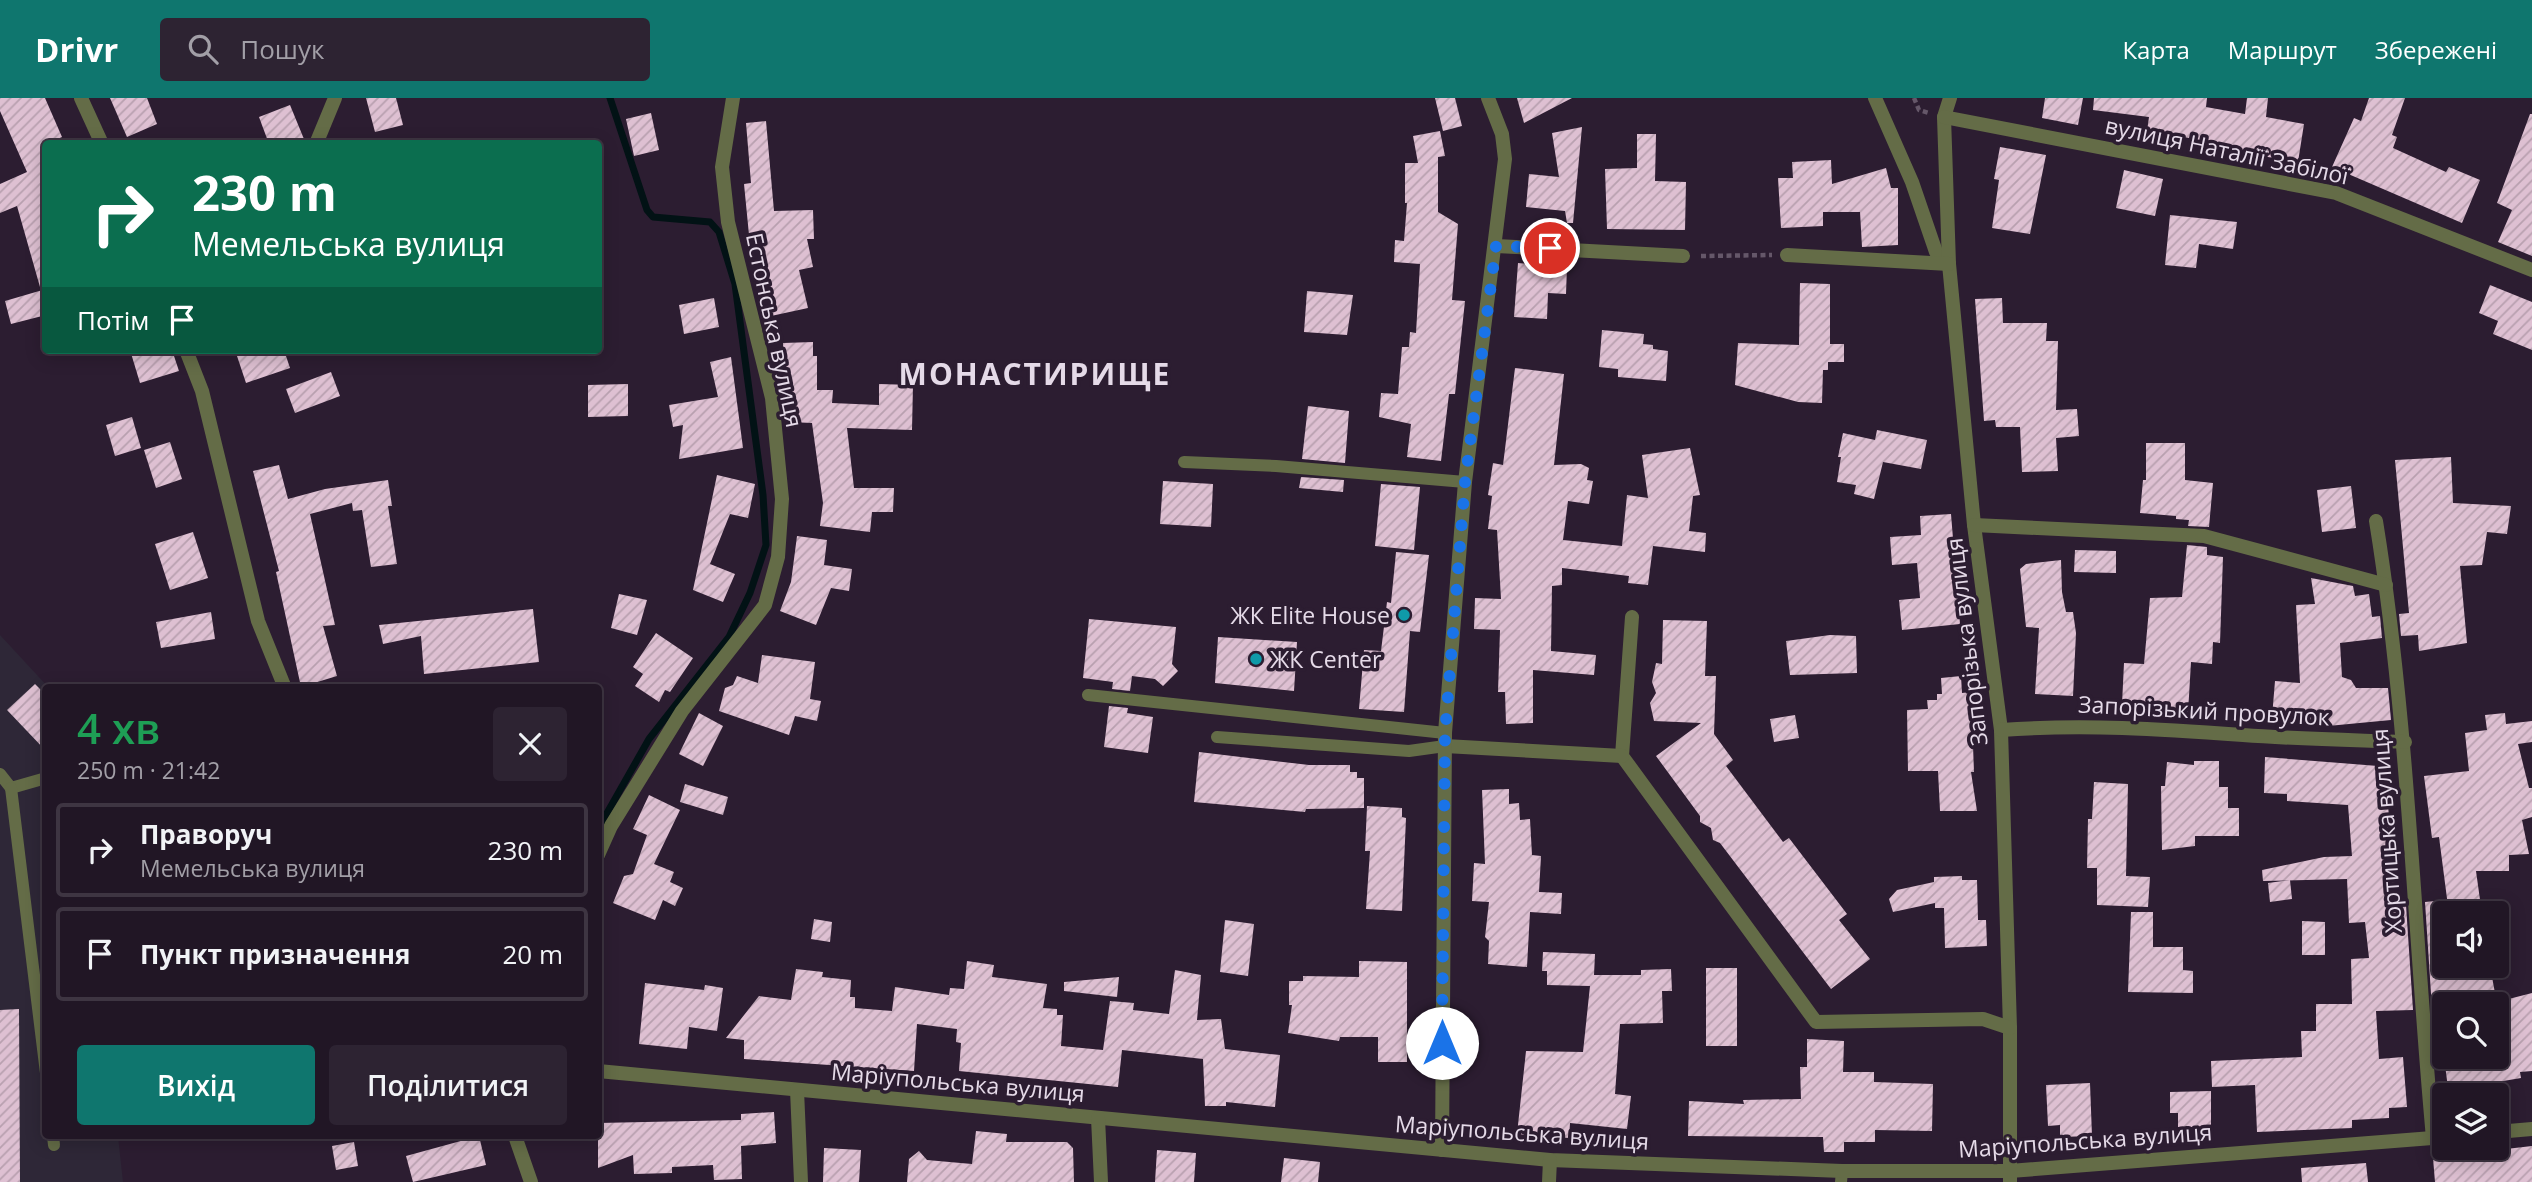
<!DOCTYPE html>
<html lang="uk">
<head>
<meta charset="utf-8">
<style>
  :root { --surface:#211625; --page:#2d2332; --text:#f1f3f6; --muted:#a29fa7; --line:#3e3542; --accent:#0f766e }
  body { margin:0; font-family:"Open Sans",sans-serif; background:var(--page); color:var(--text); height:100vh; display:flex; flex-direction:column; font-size:26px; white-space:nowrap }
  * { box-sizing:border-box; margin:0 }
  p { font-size:23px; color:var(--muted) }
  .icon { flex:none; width:38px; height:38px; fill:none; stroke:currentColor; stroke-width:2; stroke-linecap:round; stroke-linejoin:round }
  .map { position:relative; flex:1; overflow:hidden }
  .details { position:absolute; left:42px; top:586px; width:560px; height:455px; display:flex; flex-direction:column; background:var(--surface); border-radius:7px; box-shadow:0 4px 18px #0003,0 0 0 2px var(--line) }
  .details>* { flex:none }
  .hud { position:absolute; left:42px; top:42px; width:560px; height:214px; border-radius:7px; box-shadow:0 4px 18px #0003,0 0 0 2px var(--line); background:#0b6e4f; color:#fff; overflow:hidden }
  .fabs { position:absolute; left:2432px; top:803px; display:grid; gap:14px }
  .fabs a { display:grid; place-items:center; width:77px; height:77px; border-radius:7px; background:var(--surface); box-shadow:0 4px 18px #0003,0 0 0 2px var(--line); font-size:35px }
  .pin { position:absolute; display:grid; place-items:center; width:60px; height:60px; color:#fff; margin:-30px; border:4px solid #fff; border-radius:50%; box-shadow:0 2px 7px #0007 }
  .me { position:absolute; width:77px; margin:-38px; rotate:0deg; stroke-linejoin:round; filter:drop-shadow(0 0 5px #0008) }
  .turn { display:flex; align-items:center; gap:24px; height:147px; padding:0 35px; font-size:32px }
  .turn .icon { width:91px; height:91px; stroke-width:2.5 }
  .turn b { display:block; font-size:49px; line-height:60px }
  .then { display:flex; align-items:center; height:66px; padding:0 35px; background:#0003; gap:14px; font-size:26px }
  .round { display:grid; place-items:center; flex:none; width:74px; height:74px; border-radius:7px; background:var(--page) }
  .overview { display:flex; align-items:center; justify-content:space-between; height:119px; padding:0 35px }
  h1 { font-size:42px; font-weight:600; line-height:52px; color:#1e9e55 }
  .action { display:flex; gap:14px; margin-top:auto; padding:14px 35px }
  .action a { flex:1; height:80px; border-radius:7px; background:var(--accent); color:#fff; font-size:28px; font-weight:600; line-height:80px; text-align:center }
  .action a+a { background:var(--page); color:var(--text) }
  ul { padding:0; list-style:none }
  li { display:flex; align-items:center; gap:21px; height:94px; margin:0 14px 10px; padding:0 21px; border:4px solid var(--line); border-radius:7px }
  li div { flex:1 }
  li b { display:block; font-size:26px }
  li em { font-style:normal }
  header { display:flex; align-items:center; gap:42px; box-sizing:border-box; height:98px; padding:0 35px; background:var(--accent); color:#fff }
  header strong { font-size:33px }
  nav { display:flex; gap:38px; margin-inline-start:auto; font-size:24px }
  .search { width:490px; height:63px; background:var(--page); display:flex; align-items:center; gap:18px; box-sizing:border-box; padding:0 24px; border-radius:7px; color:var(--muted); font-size:26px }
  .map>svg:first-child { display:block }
  .industrial { fill:#2e2737 }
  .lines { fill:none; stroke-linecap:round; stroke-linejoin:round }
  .stream { stroke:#021215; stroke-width:7 }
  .building { fill:url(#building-hatch) }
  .path { stroke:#655769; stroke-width:4.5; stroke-dasharray:5 3.5; stroke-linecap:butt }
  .service { stroke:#646c47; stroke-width:12 }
  .minor { stroke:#646c47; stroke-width:14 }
  .route { stroke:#1a73e8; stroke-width:12; stroke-dasharray:0 21.6 }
  .culture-dot { fill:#0f9aa8; stroke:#2c1d31; stroke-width:2.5 }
  .labels { text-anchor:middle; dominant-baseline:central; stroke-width:7; stroke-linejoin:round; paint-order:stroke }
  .street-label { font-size:23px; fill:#e5dae8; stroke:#2c1d31 }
  .poi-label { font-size:23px; fill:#e5dae8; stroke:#2c1d31; text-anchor:end }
  .district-label { font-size:30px; font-weight:bold; letter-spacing:2px; fill:#e5dae8; stroke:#2c1d31 }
</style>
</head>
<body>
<header>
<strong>Drivr</strong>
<div class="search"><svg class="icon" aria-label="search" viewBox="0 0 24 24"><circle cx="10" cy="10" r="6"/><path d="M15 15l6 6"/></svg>Пошук</div>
<nav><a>Карта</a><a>Маршрут</a><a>Збережені</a></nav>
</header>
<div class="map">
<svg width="2532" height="1084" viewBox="0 0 2532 1084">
  <defs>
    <pattern id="building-hatch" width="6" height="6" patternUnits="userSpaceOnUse" patternTransform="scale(1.75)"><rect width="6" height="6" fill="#dec0d2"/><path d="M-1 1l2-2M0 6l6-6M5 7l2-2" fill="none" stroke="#b8a0af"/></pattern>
  </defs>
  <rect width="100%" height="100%" fill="#2c1d31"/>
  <path class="industrial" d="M0,537L49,590H46V1038H118L123,1084H0Z"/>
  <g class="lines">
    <path class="stream" d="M598,731L649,641L729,539L750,495L766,447L763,397L735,186L719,134L710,124L653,119L647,112L610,0"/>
  </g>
  <g class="building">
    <path d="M0,0H45L62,39L46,46V188L40,189L17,108L0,115V86L27,74L0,13Z"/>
    <path d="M110,0H147L157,26L127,39Z"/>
    <path d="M366,0H396L403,27L375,34Z"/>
    <path d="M1435,0H1455L1462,28L1443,33Z"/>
    <path d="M1517,0H1572L1524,25Z"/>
    <path d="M2045,0H2083L2078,27L2042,20Z"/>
    <path d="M2094,0H2207L2206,9L2245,16L2247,0H2268L2266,19L2304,26L2298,64L2200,48L2201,42L2147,33L2149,19L2093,12Z"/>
    <path d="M2369,0H2405L2392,37L2397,39L2393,50L2446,74L2449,69L2480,82L2462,125L2332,69L2354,20L2361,23Z"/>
    <path d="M290,7L306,46H269L259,19Z"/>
    <path d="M651,15L659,52L634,58L626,21Z"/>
    <path d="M2530,16H2532V158L2498,144L2512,112L2497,105Z"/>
    <path d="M766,23L774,113L813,112L814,141H807L813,169L799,172L808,210L771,218L754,136L749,137L744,86L751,85L746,25Z"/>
    <path d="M1582,29L1573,125H1567L1565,113L1526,109L1529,76L1559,79L1552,35Z"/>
    <path d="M1440,33L1445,58L1438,59V114L1458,126L1452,202L1465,203L1455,296H1449L1441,363L1407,359L1411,326L1379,319L1381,295L1398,296L1402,249H1409L1410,234L1416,235L1420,166L1394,164L1395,142L1404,143L1407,105H1405V65H1418L1413,38Z"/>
    <path d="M1637,36H1656L1655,83L1686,84L1685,132L1607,131L1605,71L1637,70Z"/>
    <path d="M2000,49L2046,57L2030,136L1992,130L1999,82L1994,81Z"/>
    <path d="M1831,62L1832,86L1886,70L1891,90H1898V147L1862,149L1860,114H1823V128L1781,130L1778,80H1793L1792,64Z"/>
    <path d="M2124,72L2163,81L2155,118L2116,110Z"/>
    <path d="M2170,117L2237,124L2233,151L2199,146L2196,170L2165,167Z"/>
    <path d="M1518,165L1567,169L1566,196L1548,195L1547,221L1514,219Z"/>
    <path d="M1800,185L1830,186V246H1844V264H1828V272H1823L1822,305L1798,304L1735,287L1738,245L1799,247Z"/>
    <path d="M2490,187L2532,204V252L2493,236L2498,223L2479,215Z"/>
    <path d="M46,191V217L11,226L5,203Z"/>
    <path d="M1307,193L1353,197L1347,237L1304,234Z"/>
    <path d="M714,200L719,229L684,236L679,207Z"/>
    <path d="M2002,200L2003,225H2047L2046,243H2058L2056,312L2077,311L2079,338L2056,340L2058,373L2022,374L2020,329H1996L1995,322L1984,323L1975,201Z"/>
    <path d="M1602,232L1644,236L1643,246L1653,247V251L1668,253L1666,283L1618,279V271L1599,269Z"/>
    <path d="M813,244V258H817V292H833L832,305L879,307V286L913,287L912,332L847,330L854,390H894L893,414H872L870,434L820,428L823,405L812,325L789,324L790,274H784L783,245Z"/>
    <path d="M130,252H172L179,273L140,285Z"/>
    <path d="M235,252H284L290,270L246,285Z"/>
    <path d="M731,259L743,350L679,361L683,327L673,329L669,307L718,299L710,264Z"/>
    <path d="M1515,270L1564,276L1554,367L1581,366L1589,370L1587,382L1593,383L1589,406L1568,403L1563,442L1622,448L1627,397L1648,400L1642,357L1690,350L1700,397L1693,398L1689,433L1706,435L1705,454L1653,448L1648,487L1628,485L1629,478L1562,470V487L1552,488L1551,553L1596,557L1594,577L1533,572V625L1506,626L1505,594H1498L1500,532L1474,531L1475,500L1501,501L1497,432L1488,431L1492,398L1488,397L1493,365L1503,367Z"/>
    <path d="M331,274L340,298L295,315L286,291Z"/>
    <path d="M628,286V318L588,319V287Z"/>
    <path d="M1308,308L1349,313L1345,365L1302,361Z"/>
    <path d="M132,319L141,350L115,358L106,327Z"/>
    <path d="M1877,332L1927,342L1921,371L1883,364L1874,401L1854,396L1856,387L1837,384L1841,359H1838L1843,335L1875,342Z"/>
    <path d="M170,344L182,381L156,390L144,352Z"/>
    <path d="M2146,345H2185V382L2213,385L2209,429L2188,428L2189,422L2176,421V418L2140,415L2143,382H2146Z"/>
    <path d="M2451,359L2453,405L2511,408L2507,436L2487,434L2482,467L2460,468L2467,545L2419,553L2418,537L2401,538L2399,516L2409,515L2395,362Z"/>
    <path d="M279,367L288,401L325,391L388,382L392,408H388L397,466L371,469L362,412L353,413L352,405L310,416L335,527L323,528L337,578L301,589L276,474L279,473L253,373Z"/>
    <path d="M717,377L755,386L748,420L730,416L710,466L735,476L723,504L693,492Z"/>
    <path d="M1301,379L1344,382L1343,394L1299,390Z"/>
    <path d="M1163,383L1213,386L1211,429L1160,426Z"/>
    <path d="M1381,386L1420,389L1414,452L1375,448Z"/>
    <path d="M2351,388L2356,430L2322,434L2317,392Z"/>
    <path d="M1951,416L1960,526L1902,532L1899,502L1920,500L1917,465L1892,467L1890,439L1921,437L1920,418Z"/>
    <path d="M193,434L208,480L170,492L155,446Z"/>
    <path d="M797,438L827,442L824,467L852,471L849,493L831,490L816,527L780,513L791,484Z"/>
    <path d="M2187,447L2207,449V457L2223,459L2220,545L2213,544L2212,566L2191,564L2188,615L2166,614L2167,608L2122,606L2124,565L2144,566L2150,500L2182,499Z"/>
    <path d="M2075,452L2116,453V475L2074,474Z"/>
    <path d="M1396,454L1429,457L1420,534L1410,533L1404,614L1359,611L1364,552L1381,553L1387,504L1391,505Z"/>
    <path d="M2061,462L2062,494L2066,514H2073L2076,535L2073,598L2035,596L2039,530L2026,529L2020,471L2026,466Z"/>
    <path d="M2311,480L2353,488L2355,498L2369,496L2372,519L2380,518L2382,540L2340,545L2342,579L2351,582L2356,590H2388L2391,622L2328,628L2327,623L2272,619L2275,583L2300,585L2296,507L2315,506Z"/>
    <path d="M619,496L647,502L637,537L611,530Z"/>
    <path d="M533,511L539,564L424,576L421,538L383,546L379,527Z"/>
    <path d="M211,514L215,541L161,550L156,524Z"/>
    <path d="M1089,521L1176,529L1172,566L1178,573L1163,588L1155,581L1132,578L1130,593L1112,591L1113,584L1083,580Z"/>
    <path d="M1663,522L1707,523L1705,578H1716L1714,636L1733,662L1726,668L1783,744L1789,740L1847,816L1839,822L1870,861L1831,891L1720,745L1713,742L1711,730L1700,724V718L1656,658L1701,625L1654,623L1650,605L1656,595L1652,584L1656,565L1662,566Z"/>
    <path d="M656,535L693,560L670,594L665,592L659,604L635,588L643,576L633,569Z"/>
    <path d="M1830,537L1856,538L1857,575L1790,577L1786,543Z"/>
    <path d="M1218,539L1297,544L1294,593L1215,585Z"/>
    <path d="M762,557L815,564L810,601L821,603L817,623L795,618L789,637L719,613L725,590L733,587L737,578L758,585Z"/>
    <path d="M1961,578L1962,595L1971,594L1974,674H1971L1977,713H1940L1938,673H1908L1907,612L1928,611L1927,602H1937V596H1942L1941,580Z"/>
    <path d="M35,586L46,597V653L7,612Z"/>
    <path d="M1109,608L1128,610L1127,615L1153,619L1148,655L1104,649Z"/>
    <path d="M699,615L723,628L703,668L679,656Z"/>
    <path d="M2505,615L2506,626L2532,623V644L2518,646L2529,690H2532V719L2522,722L2529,756L2509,757V773H2476L2482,816H2449L2439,739L2432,740L2424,678L2469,673L2465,635L2487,632L2485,617Z"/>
    <path d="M1795,617L1799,640L1774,644L1770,621Z"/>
    <path d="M1199,654L1309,667H1350V674H1357V680H1364V710L1306,711L1305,714L1194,704Z"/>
    <path d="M2265,659L2378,668L2385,674L2397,808L2406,807L2413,912L2376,913L2379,961L2403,959L2407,1009L2389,1010V1020L2352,1022V1030L2257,1034L2255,987L2212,989L2211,963L2302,959L2301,933H2316V906H2352L2351,861L2369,860L2365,824L2349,825L2347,781L2263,783L2262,772L2324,759L2352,758L2348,707L2287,703V696L2264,695Z"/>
    <path d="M2194,663H2219V689H2228V710H2239V738H2195V748L2162,752L2161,688H2165L2167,664L2194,667Z"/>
    <path d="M2094,684L2128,686L2126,778L2150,779L2148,809L2097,807V770H2087L2088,721H2092Z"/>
    <path d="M685,686L728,699L723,717L680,704Z"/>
    <path d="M1509,691V706L1519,705L1520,722L1530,721L1532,757L1541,758L1539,794L1562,795L1561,816L1530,814L1527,869L1488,866L1489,843L1485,839L1489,804L1472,803L1474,765L1485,766L1482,692Z"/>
    <path d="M649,697L680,712L654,766L674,774L670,784L683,790L675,808L663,802L655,822L613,805L624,778L633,776L647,737L633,731Z"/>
    <path d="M1367,708L1402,710V719L1406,720L1402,813L1366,811L1370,753H1365Z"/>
    <path d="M1962,778V782H1977L1978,822H1986L1987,848L1945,850L1944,810H1935V805L1893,814L1889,801L1897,792L1934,784V779Z"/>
    <path d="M2290,782L2292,801L2270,804L2268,785Z"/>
    <path d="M2445,802V868H2490L2497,906H2445V911H2432L2425,804Z"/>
    <path d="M2131,814H2153V849H2183V872L2193,873V895L2128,894Z"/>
    <path d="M814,821L832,824L830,844L811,841Z"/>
    <path d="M1225,822L1254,826L1248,878L1220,874Z"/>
    <path d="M2302,823L2325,824V857H2302Z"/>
    <path d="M1543,854L1595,856L1594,877H1641V872L1671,871L1672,893H1662L1663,925L1620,926L1615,996L1631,998L1627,1031L1570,1025L1569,1040L1517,1036L1526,953L1583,954L1590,888L1547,887V873H1542Z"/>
    <path d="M967,863L994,867L992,879L1047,886L1043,910L1057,911V917H1063L1061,948L1103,952L1110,903L1134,905L1133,912L1169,916L1175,872L1201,877L1197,922L1221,921L1225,951L1280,957L1275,1009L1226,1004V1008H1205L1203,961L1122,952L1118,989L959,973L961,945L956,944L957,931L917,926L914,973L744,961V942L726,940L759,898L791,902L796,871L823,874L822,879L851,882L850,899H855V910L892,913L895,889L949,897L950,890L964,891Z"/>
    <path d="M1359,863L1407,864V964H1378V939H1340L1339,943L1288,935L1292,907H1289V883H1303V878L1359,879Z"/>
    <rect x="1706" y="870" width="31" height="78"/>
    <path d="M1119,879L1117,899L1064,893V884Z"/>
    <path d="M645,885L704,892L705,887L723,890L717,933L689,929L687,951L639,946Z"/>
    <path d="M2532,895V973L2520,974L2521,980L2468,989L2469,998H2449L2444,959H2497V904Z"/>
    <path d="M19,911L20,1084H0V912Z"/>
    <path d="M1807,941L1844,943L1843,974H1874V984L1933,986L1932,1033L1875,1032V1044H1844V1054H1824L1823,1039L1688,1038L1689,1003L1744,1006L1743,1002L1801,1001L1800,969H1807Z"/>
    <path d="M2090,985L2092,1038L2060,1039V1027L2048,1028L2046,987Z"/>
    <path d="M2211,993V1029H2178V1015H2170V994Z"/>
    <path d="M774,1014L776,1045L741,1048L742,1081L714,1082L713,1067L672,1069V1075L634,1076L633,1057L598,1070V1025L741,1022V1016Z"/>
    <path d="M976,1033L1007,1036L1006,1044H1067L1073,1050L1074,1084H907L909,1061L919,1053L927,1062L972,1066Z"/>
    <path d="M479,1038L486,1067L413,1084L406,1058Z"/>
    <path d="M354,1044L358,1068L336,1072L332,1048Z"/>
    <path d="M2532,1048V1084H2435L2433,1060L2507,1054L2506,1051Z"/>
    <path d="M824,1050L861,1052L859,1084H823Z"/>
    <path d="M1157,1052L1196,1055L1194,1084H1155Z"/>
    <path d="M1284,1060L1320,1064L1318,1084H1281Z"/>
    <path d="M2366,1065L2368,1084H2302L2301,1070Z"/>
  </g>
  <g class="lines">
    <g class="path">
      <path d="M1914,0L1919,12L1929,15"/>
      <path d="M1701,158L1772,157"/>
    </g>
    <g class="service">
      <path d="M1184,364L1276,368L1465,384"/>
      <path d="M1088,597L1445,635"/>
      <path d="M1217,639L1409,653L1445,648"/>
      <path d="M0,676L11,690L46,680"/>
      <path d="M11,690L46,975"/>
      <path d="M53,1038L54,1047"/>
      <path d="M1841,1084L1842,1073"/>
    </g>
    <g class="minor">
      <path d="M81,0L102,46"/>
      <path d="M1875,0L1912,84L1936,154L1949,166"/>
      <path d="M1950,0L1944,19L1949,166L1974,427L2001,632L2010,930V1084"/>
      <path d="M1944,19L2336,95L2532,172"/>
      <path d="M316,46L335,0"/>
      <path d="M1496,148L1683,158"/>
      <path d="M1787,157L1949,166"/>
      <path d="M186,252L202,293L258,523L285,590"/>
      <path d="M2376,423C2409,627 2414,834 2433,1040"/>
      <path d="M1974,427L2204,438L2386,487"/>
      <path d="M1632,519L1622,658L1816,924L1983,921L2010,930"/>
      <path d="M2001,632C2083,626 2162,631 2243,637C2297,641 2351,642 2405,644"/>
      <path d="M1445,648L1622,658"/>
      <path d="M598,757L611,728L682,613L765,507L778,459L782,401L772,300L728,124L722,69L733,0"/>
      <path d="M598,973L1550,1062L1842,1073H2010L2445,1039"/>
      <path d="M797,992L801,1084"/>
      <path d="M1098,1020L1101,1084"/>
      <path d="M2497,1034L2532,1031"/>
      <path d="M515,1038L531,1084"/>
      <path d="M1442,1052L1445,635L1465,384L1505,61L1502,36L1488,0"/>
      <path d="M1549,1084L1550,1062"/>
    </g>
  </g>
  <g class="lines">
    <path class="route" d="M1442,945L1445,635L1465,384L1496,148L1550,150"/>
  </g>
  <g class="culture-dot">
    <circle cx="1404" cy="517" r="7"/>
    <circle cx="1256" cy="561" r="7"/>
  </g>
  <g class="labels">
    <g class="street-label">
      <text transform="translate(2227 52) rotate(12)">вулиця Наталії Забілої</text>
      <text transform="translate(775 232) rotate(78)">Естонська вулиця</text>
      <text transform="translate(1966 544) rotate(-97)">Запорізька вулиця</text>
      <text transform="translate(2204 612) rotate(3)">Запорізький провулок</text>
      <text transform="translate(2386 733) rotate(-94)">Хортицька вулиця</text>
      <text transform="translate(958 984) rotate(5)">Маріупольська вулиця</text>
      <text transform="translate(1522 1034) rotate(4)">Маріупольська вулиця</text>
      <text transform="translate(2085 1042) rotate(-4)">Маріупольська вулиця</text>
    </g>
    <g class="poi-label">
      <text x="1390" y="517">ЖК Elite House</text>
      <text x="1270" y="561" text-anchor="start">ЖК Center</text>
    </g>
    <g class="district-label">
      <text x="1035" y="275">МОНАСТИРИЩЕ</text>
    </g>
  </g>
</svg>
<div class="fabs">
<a><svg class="icon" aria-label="sound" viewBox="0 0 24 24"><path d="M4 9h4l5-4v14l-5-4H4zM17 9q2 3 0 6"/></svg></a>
<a><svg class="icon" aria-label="search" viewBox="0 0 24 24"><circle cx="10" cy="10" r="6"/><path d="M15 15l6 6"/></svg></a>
<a><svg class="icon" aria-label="layers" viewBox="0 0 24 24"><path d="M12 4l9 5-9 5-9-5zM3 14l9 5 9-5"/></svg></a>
</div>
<div class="pin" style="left:1550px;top:150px;background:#d93025"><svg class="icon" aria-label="arrive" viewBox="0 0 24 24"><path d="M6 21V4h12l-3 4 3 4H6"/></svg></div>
<svg class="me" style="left:1442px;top:945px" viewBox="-20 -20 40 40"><circle r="19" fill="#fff"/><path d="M0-13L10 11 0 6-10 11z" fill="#1a73e8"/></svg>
<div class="hud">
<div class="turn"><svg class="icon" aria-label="right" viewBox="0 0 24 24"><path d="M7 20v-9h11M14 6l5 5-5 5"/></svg><div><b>230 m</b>Мемельська вулиця</div></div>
<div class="then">Потім<svg class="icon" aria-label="arrive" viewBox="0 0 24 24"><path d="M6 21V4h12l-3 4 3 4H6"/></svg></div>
</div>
<section class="details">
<div class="overview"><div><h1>4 хв</h1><p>250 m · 21:42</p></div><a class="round"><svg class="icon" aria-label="close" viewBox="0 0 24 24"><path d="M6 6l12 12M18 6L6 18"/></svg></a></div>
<ul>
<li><svg class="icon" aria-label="right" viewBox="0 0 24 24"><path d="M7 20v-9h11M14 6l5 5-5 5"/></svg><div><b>Праворуч</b><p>Мемельська вулиця</p></div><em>230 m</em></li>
<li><svg class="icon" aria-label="arrive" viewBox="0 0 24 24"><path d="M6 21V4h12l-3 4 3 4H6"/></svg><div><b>Пункт призначення</b></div><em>20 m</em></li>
</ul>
<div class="action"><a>Вихід</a><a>Поділитися</a></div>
</section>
</div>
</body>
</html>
